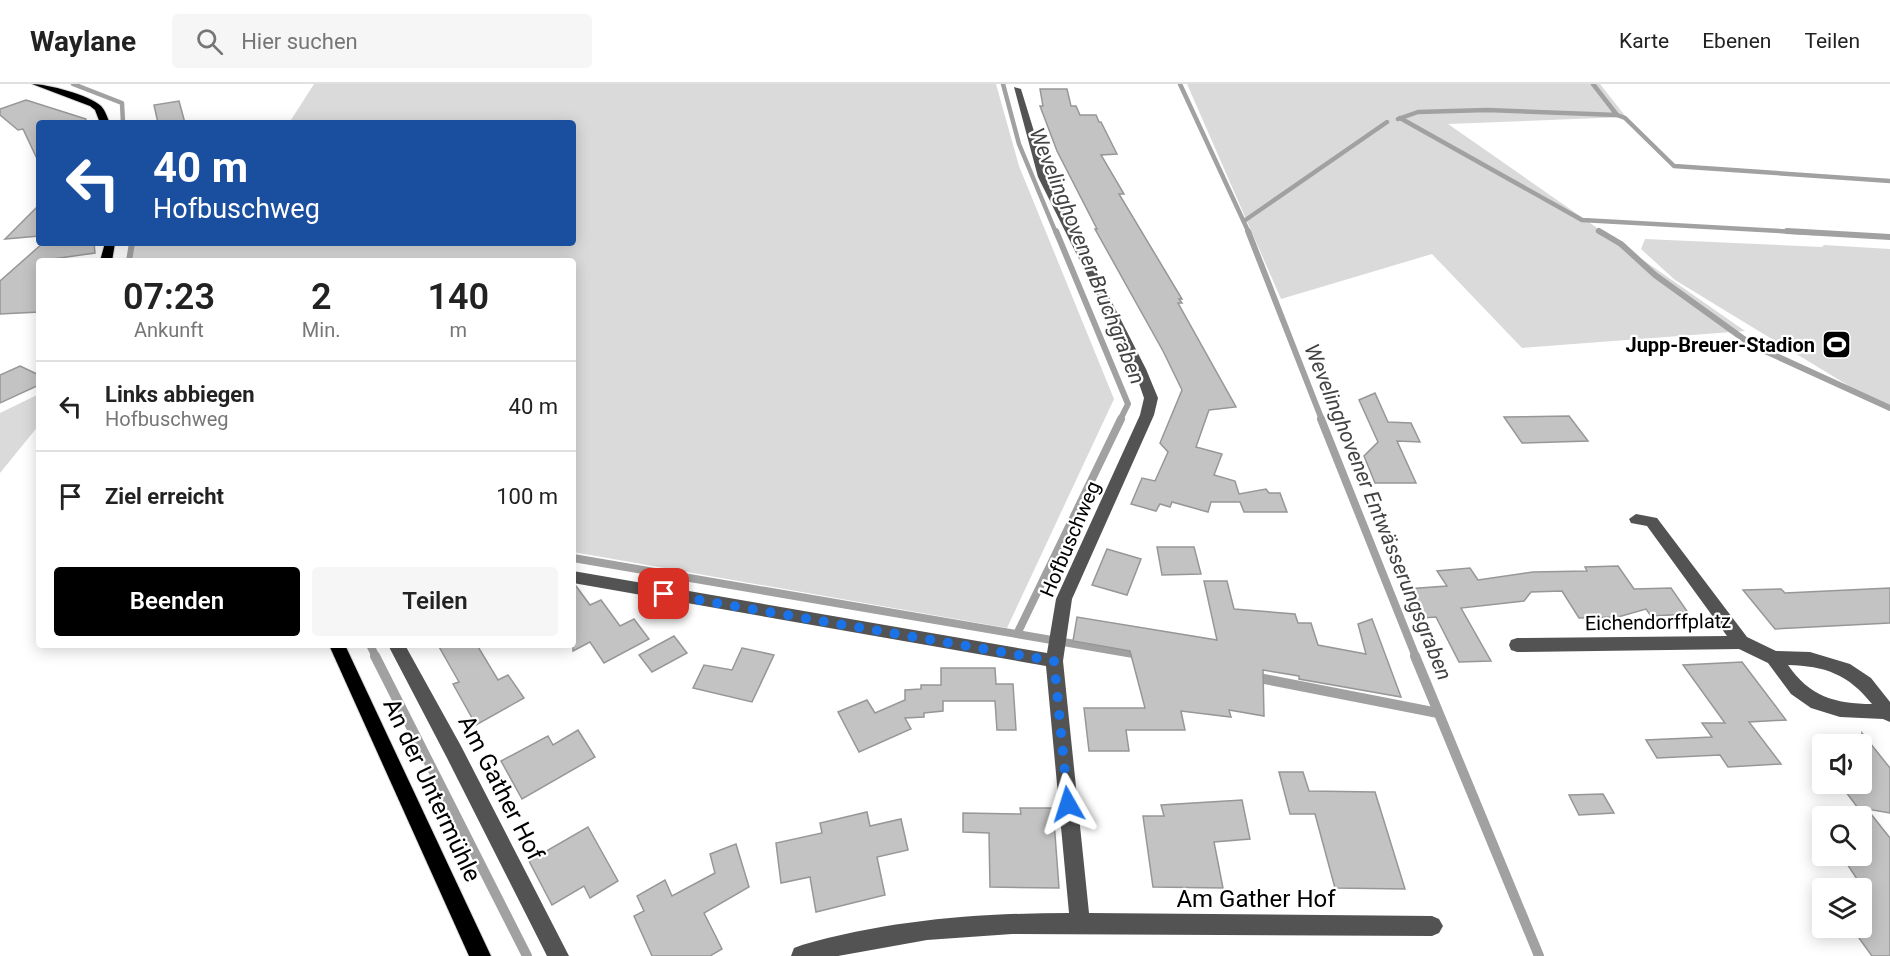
<!DOCTYPE html>
<html lang="de">
<head>
<meta charset="utf-8">
<style>
  :root { --surface:#fff; --page:#f6f6f6; --text:#222; --muted:#767676; --line:#e0e0e0; --accent:#000 }
  body { margin:0; font-family:Roboto,sans-serif; background:var(--page); color:var(--text); height:100vh; display:flex; flex-direction:column; font-size:22px; white-space:nowrap }
  * { box-sizing:border-box; margin:0 }
  p { font-size:20px; color:var(--muted) }
  .icon { flex:none; width:33px; height:33px; fill:none; stroke:currentColor; stroke-width:2; stroke-linecap:round; stroke-linejoin:round }
  .map { position:relative; flex:1; overflow:hidden }
  .drawer { position:absolute; left:36px; top:174px; width:540px; height:390px; display:flex; flex-direction:column; background:var(--surface); border-radius:6px; box-shadow:0 3px 15px #0003 }
  .drawer>* { flex:none }
  .guide { position:absolute; left:36px; top:36px; width:540px; height:126px; border-radius:6px; box-shadow:0 3px 15px #0003; background:#1a4fa0; color:#fff; overflow:hidden }
  .fabs { position:absolute; left:1812px; top:650px; display:grid; gap:12px }
  .fabs a { display:grid; place-items:center; width:60px; height:60px; border-radius:6px; background:var(--surface); box-shadow:0 3px 15px #0003; font-size:30px }
  .pin { position:absolute; display:grid; place-items:center; width:51px; height:51px; color:#fff; margin:-26px; border-radius:12px; box-shadow:0 3px 9px #0006 }
  .me { position:absolute; width:66px; margin:-33px; rotate:354deg; stroke-linejoin:round; filter:drop-shadow(0 0 4px #0008) }
  .turn { display:flex; align-items:center; gap:21px; height:126px; padding:0 18px; font-size:27px }
  .turn .icon { width:78px; height:78px; stroke-width:2.5 }
  .turn b { display:block; font-size:42px; line-height:51px }
  .eta { display:flex; justify-content:space-evenly; align-items:center; height:102px; text-align:center }
  .eta b { font-size:36px; font-weight:600; line-height:42px }
  .cta { display:flex; gap:12px; margin-top:auto; padding:12px 18px }
  .cta a { flex:1; height:69px; border-radius:6px; background:var(--accent); color:#fff; font-size:24px; font-weight:600; line-height:69px; text-align:center }
  .cta a+a { background:var(--page); color:var(--text) }
  ul { padding:0; list-style:none }
  li { display:flex; align-items:center; gap:18px; height:90px; padding:0 18px; border-top:2px solid var(--line) }
  li div { flex:1 }
  li b { display:block; font-size:22px }
  li em { font-style:normal }
  header { display:flex; align-items:center; gap:36px; box-sizing:border-box; height:84px; padding:0 30px; background:var(--surface); border-bottom:2px solid var(--line) }
  header strong { font-size:28px }
  nav { display:flex; gap:33px; margin-inline-start:auto; font-size:21px }
  .search { width:420px; height:54px; background:var(--page); display:flex; align-items:center; gap:15px; box-sizing:border-box; padding:0 21px; border-radius:6px; color:var(--muted); font-size:22px }
  .map>svg:first-child { display:block }
  .green { fill:#dadada }
  .lines { fill:none; stroke-linecap:round; stroke-linejoin:round }
  .stream-far3 { stroke:#a1a1a1; stroke-width:4.5 }
  .stream-far2 { stroke:#a1a1a1; stroke-width:6 }
  .stream-far1 { stroke:#a1a1a1; stroke-width:8 }
  .stream { stroke:#a1a1a1; stroke-width:10 }
  .building { fill:#c3c3c3; stroke:#979797; stroke-width:1.5 }
  .major-casing { stroke:#dbdbdb; stroke-width:2 }
  .minor { fill:#535353; fill-rule:evenodd }
  .major { fill:#000; fill-rule:evenodd }
  .route { stroke:#1a73e8; stroke-width:10; stroke-dasharray:0 18 }
  .labels { text-anchor:middle; dominant-baseline:central; stroke-width:4.5; stroke-linejoin:round; paint-order:stroke }
  .poi-label { font-size:20px; font-weight:bold; fill:#000; stroke:#fff; text-anchor:end }
  .street-label { font-size:20px; fill:#000; stroke:#fff }
  .water-label { font-size:21px; font-style:italic; fill:#424242; stroke:#fff }
  .near-street-label { font-size:24px; fill:#000; stroke:#fff }
</style>
</head>
<body>
<header>
<strong>Waylane</strong>
<div class="search"><svg class="icon" aria-label="search" viewBox="0 0 24 24"><circle cx="10" cy="10" r="6"/><path d="M15 15l6 6"/></svg>Hier suchen</div>
<nav><a>Karte</a><a>Ebenen</a><a>Teilen</a></nav>
</header>
<div class="map">
<svg width="1890" height="872" viewBox="0 0 1890 872">
  <rect width="100%" height="100%" fill="#fff"/>
  <g class="green">
    <path d="M314,0H996L1019,82L1114,315L1007,544L573,468V177H132L133,159H573V39H289Z"/>
    <path d="M1187,0H1600L1626,33L1448,40L1745,247L1522,264L1432,170L1281,215Z"/>
    <path d="M1645,155L1822,163L1824,161L1890,165V327L1675,196L1641,165Z"/>
    <path d="M39,310V341L0,389V329Z"/>
  </g>
  <g class="lines">
    <g class="stream-far3">
      <path d="M73,0L122,19L123,39"/>
      <path d="M1003,0L1019,60L1056,149"/>
      <path d="M1180,0L1249,149"/>
      <path d="M1617,31L1625,34L1674,82L1890,97"/>
      <path d="M1400,34L1582,136L1814,149"/>
      <path d="M1398,35L1418,28L1487,26L1617,31L1593,0"/>
      <path d="M1244,137L1387,38"/>
      <path d="M1598,147L1601,149"/>
    </g>
    <g class="stream-far2">
      <path d="M1056,147L1128,320L1120,336"/>
      <path d="M1248,147L1322,336"/>
      <path d="M1599,147L1621,160L1655,191L1752,261L1890,324"/>
      <path d="M1787,147L1890,153"/>
      <path d="M129,177L132,159"/>
    </g>
    <g class="stream-far1">
      <path d="M1321,335L1416,573"/>
      <path d="M573,474L1139,571"/>
      <path d="M1017,550L1121,335"/>
      <path d="M370,561L376,573"/>
    </g>
    <g class="stream">
      <path d="M375,572L527,872"/>
      <path d="M1415,572L1539,872"/>
      <path d="M1254,593L1438,629"/>
    </g>
  </g>
  <g class="building">
    <path d="M1040,5H1067L1071,22H1076L1080,31H1096L1099,38H1101L1117,70L1101,71L1124,110H1119L1182,215H1179L1182,219H1178L1236,323L1209,326L1196,363L1222,370L1214,391L1235,397L1239,410L1266,405L1269,409H1280L1287,428H1244L1240,418H1211L1208,428L1172,418L1170,423L1160,420L1156,427L1131,420L1142,394L1155,397L1168,368L1160,359L1182,306L1163,267L1095,145H1097L1057,67L1040,22H1043Z"/>
    <path d="M26,16L86,35L85,39H39V79L23,45L18,46L0,31V25Z"/>
    <path d="M179,17L185,39H158L154,21Z"/>
    <path d="M39,121V152L5,155Z"/>
    <path d="M43,159H94L95,169L39,177V228L0,230V197Z"/>
    <path d="M20,282L39,291V301L0,319V291Z"/>
    <path d="M1375,309L1388,338L1411,339L1420,358L1397,357L1416,399H1375L1364,372L1378,358L1359,316Z"/>
    <path d="M1569,332L1588,357L1522,359L1504,333Z"/>
    <path d="M1157,463H1194L1201,490L1162,491Z"/>
    <path d="M1107,465L1141,475L1127,511L1092,501Z"/>
    <path d="M1618,482L1634,505L1671,504L1689,530L1651,532L1646,525L1618,533L1579,534L1562,507L1531,508L1524,517L1461,524L1491,577L1459,578L1436,533L1421,534L1406,505L1447,502L1437,487L1470,484L1478,496L1533,488L1587,487L1585,483Z"/>
    <path d="M1204,497H1227L1234,525L1295,530L1298,539H1311L1318,561L1366,570L1358,540L1372,535L1401,613L1299,595V592L1263,586L1264,632L1229,626L1231,633L1181,627L1185,646H1126L1129,667H1089L1084,624H1145L1130,567L1073,557L1077,533L1217,556Z"/>
    <path d="M573,501L576,502L590,521L601,516L620,542L634,535L649,555L604,579L590,558L573,567Z"/>
    <path d="M1890,504V539L1775,545L1743,506L1781,505L1785,509Z"/>
    <path d="M674,552L687,569L652,588L639,571Z"/>
    <path d="M438,561H477L498,596L508,591L524,614L476,641L453,600L459,598Z"/>
    <path d="M742,564L774,571L752,618L693,604L704,581L732,586Z"/>
    <path d="M1742,578L1786,636L1749,638L1781,680L1728,683L1720,671L1657,674L1646,656L1712,653L1702,639H1725L1683,581Z"/>
    <path d="M941,584H995L996,600H1013L1016,646H997L995,617H943V627L924,629V633L905,634L911,645L859,668L838,628L867,616L875,629L905,616V606L921,605V601H941Z"/>
    <path d="M578,646L595,673L522,715L501,677L548,652L553,661Z"/>
    <path d="M1862,649L1890,684V729L1867,725L1890,754V872H1872L1851,843H1862V804H1857L1850,795H1857L1847,780L1862,779V724H1858L1839,699H1862Z"/>
    <path d="M1279,688H1303L1309,707L1375,708L1405,805L1335,804L1315,730H1290Z"/>
    <path d="M1603,710L1614,729L1579,731L1569,711Z"/>
    <path d="M1242,716L1250,755L1214,758L1223,804L1153,803L1143,732H1164L1161,721Z"/>
    <path d="M1020,724H1053L1059,804L990,803L989,749L963,748V729L1021,730Z"/>
    <path d="M867,728L870,742L901,735L908,766L877,773L885,811L816,828L810,793L781,799L776,759L822,749L820,739Z"/>
    <path d="M588,743L618,797L590,814L584,802L552,821L529,777Z"/>
    <path d="M736,760L749,803L704,829L722,865L710,872H652L634,832L644,827L637,812L665,796L672,812L715,789L710,770Z"/>
  </g>
  <g class="lines">
    <defs>
      <g id="major">
        <path d="M32,0C47,0 90,11 101,22C105,26 107,33 110,39H100L95,26L90,22Z"/>
        <path d="M105,159H115L112,177H100Z"/>
        <path d="M329,561H345L491,872H469Z"/>
      </g>
    </defs>
    <use href="#major" class="major-casing"/>
    <g class="minor">
      <path d="M1014,3L1021,5L1048,93L1146,285L1158,314L1154,331L1072,515L1063,577L1089,829L1432,832L1439,835L1443,842L1439,849L1432,852L1012,850L927,856L838,872H791L794,864L802,861C890,836 978,829 1069,829L1046,582L573,499V487L1047,569L1056,515L1140,331L1144,314L1134,285L1038,93Z"/>
      <path d="M1636,430L1657,434L1747,553L1776,567L1810,568L1850,580L1871,594L1890,618V638L1883,635L1840,633L1811,624L1791,610L1768,579L1739,565L1517,568L1511,566L1509,561L1511,556L1517,554L1727,552L1647,442L1631,439L1629,435ZM1788,581C1825,582 1848,590 1872,620C1835,620 1809,612 1788,581Z"/>
      <path d="M388,561H405L461,662L569,872H547L447,674Z"/>
    </g>
    <use href="#major" class="major"/>
  </g>
  <g class="lines">
    <path class="route" d="M664,510L1054,577L1068,720"/>
  </g>
  <defs>
    <symbol id="stadium-square" viewBox="-11 -11 22 22"><rect x="-9" y="-9" width="18" height="18" rx="4" fill="#000" stroke="#fff"/><path d="M0-5a6.5 5 0 1 0 0 10a6.5 5 0 1 0 0-10ZM-3.5-1.8h7v3.6h-7Z" fill="#fff"/></symbol>
  </defs>
  <g fill-rule="evenodd">
    <use href="#stadium-square" x="1820" y="244" width="33" height="33"/>
  </g>
  <g class="labels">
    <g class="poi-label">
      <text x="1815" y="261">Jupp-Breuer-Stadion</text>
    </g>
    <g class="street-label">
      <text transform="translate(1070 455) rotate(-67)">Hofbuschweg</text>
      <text transform="translate(1658 538) rotate(-1)">Eichendorffplatz</text>
    </g>
    <g class="water-label">
      <text transform="translate(1087 172) rotate(68)">Wevelinghovener Bruchgraben</text>
      <text transform="translate(1378 428) rotate(68)">Wevelinghovener Entwässerungsgraben</text>
    </g>
    <g class="near-street-label">
      <text transform="translate(501 704) rotate(63)">Am Gather Hof</text>
      <text transform="translate(432 706) rotate(65)">An der Untermühle</text>
      <text x="1256" y="815">Am Gather Hof</text>
    </g>
  </g>
</svg>
<div class="fabs">
<a><svg class="icon" aria-label="sound" viewBox="0 0 24 24"><path d="M4 9h4l5-4v14l-5-4H4zM17 9q2 3 0 6"/></svg></a>
<a><svg class="icon" aria-label="search" viewBox="0 0 24 24"><circle cx="10" cy="10" r="6"/><path d="M15 15l6 6"/></svg></a>
<a><svg class="icon" aria-label="layers" viewBox="0 0 24 24"><path d="M12 4l9 5-9 5-9-5zM3 14l9 5 9-5"/></svg></a>
</div>
<div class="pin" style="left:664px;top:510px;background:#d93025"><svg class="icon" aria-label="arrive" viewBox="0 0 24 24"><path d="M6 21V4h12l-3 4 3 4H6"/></svg></div>
<svg class="me" style="left:1068px;top:720px" viewBox="-20 -20 40 40"><path d="M0-17L14 15 0 8-14 15z" fill="#1a73e8" stroke="#fff" stroke-width="4"/></svg>
<div class="guide">
<div class="turn"><svg class="icon" aria-label="left" viewBox="0 0 24 24"><path d="M17 20v-9H6M10 6l-5 5 5 5"/></svg><div><b>40 m</b>Hofbuschweg</div></div>
</div>
<section class="drawer">
<div class="eta">
<div><b>07:23</b><p>Ankunft</p></div>
<div><b>2</b><p>Min.</p></div>
<div><b>140</b><p>m</p></div>
</div>
<ul>
<li><svg class="icon" aria-label="left" viewBox="0 0 24 24"><path d="M17 20v-9H6M10 6l-5 5 5 5"/></svg><div><b>Links abbiegen</b><p>Hofbuschweg</p></div><em>40 m</em></li>
<li><svg class="icon" aria-label="arrive" viewBox="0 0 24 24"><path d="M6 21V4h12l-3 4 3 4H6"/></svg><div><b>Ziel erreicht</b></div><em>100 m</em></li>
</ul>
<div class="cta"><a>Beenden</a><a>Teilen</a></div>
</section>
</div>
</body>
</html>
